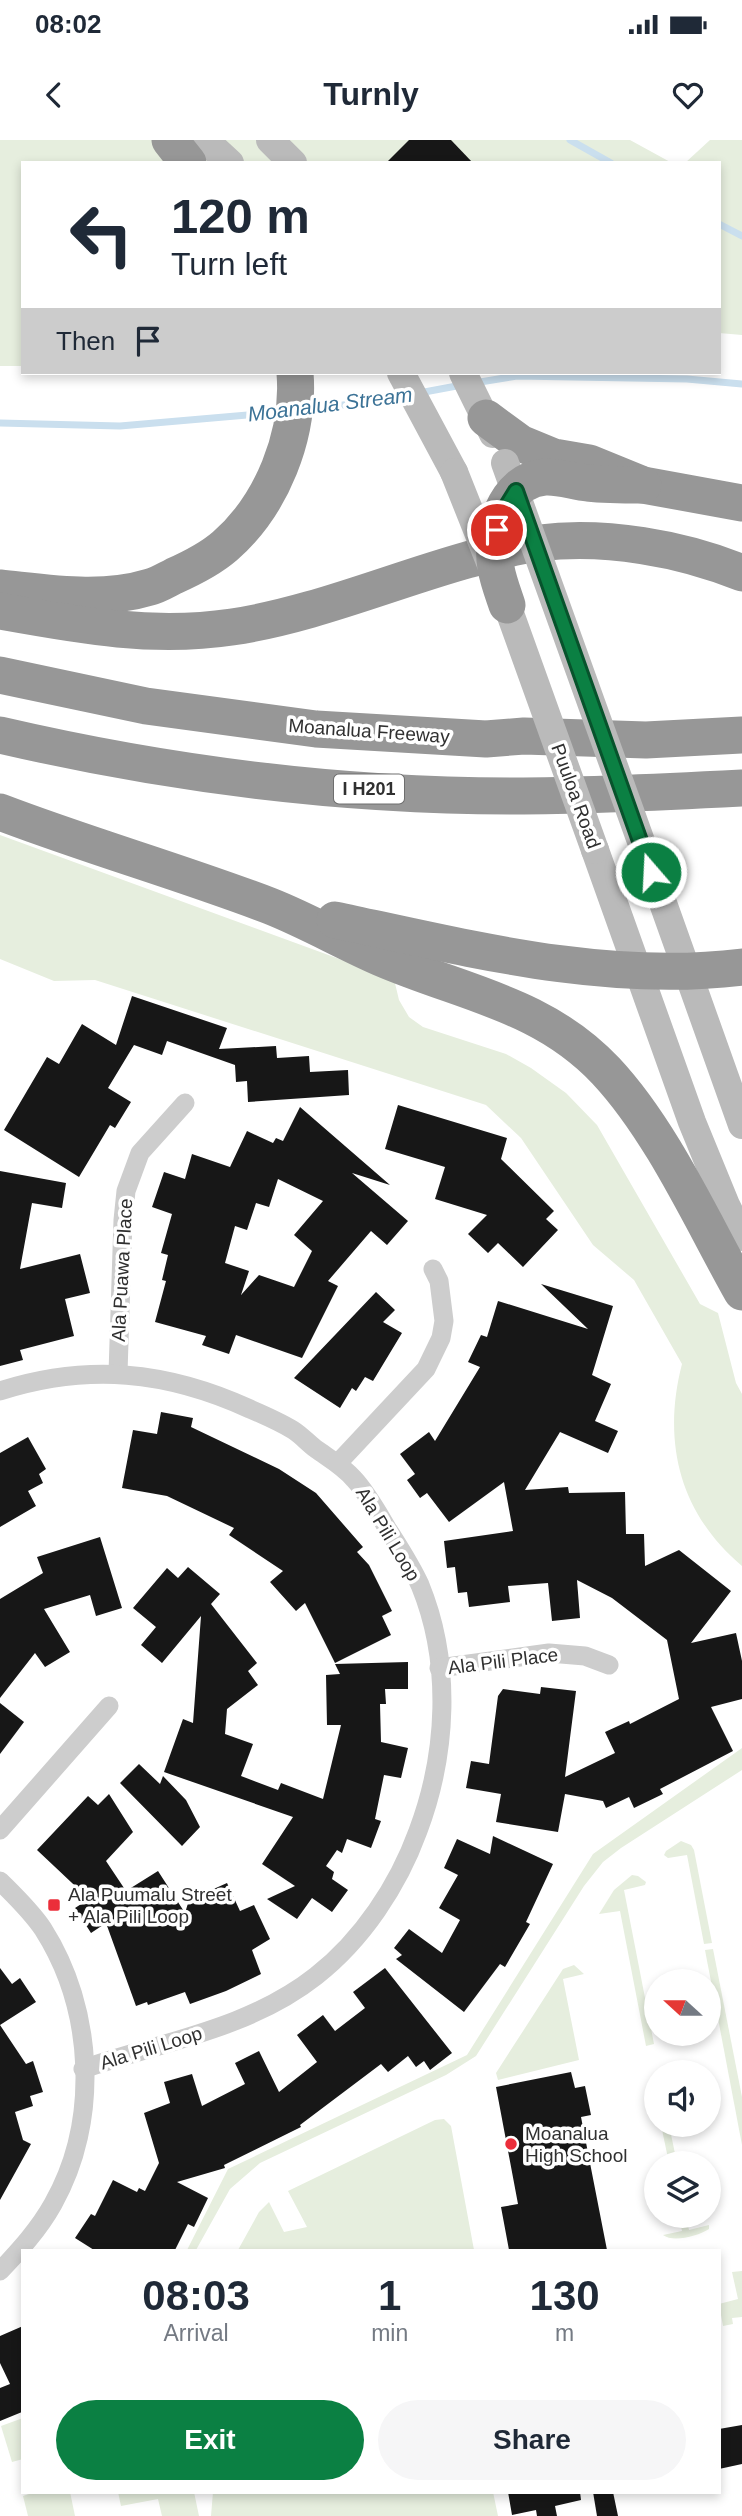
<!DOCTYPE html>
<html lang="en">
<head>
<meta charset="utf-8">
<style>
  :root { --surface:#fff; --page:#f6f6f7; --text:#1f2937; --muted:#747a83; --accent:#0b8043 }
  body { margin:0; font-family:Arial,sans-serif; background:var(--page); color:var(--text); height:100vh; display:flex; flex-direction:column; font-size:26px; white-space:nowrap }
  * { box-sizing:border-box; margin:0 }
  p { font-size:23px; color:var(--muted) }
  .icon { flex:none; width:38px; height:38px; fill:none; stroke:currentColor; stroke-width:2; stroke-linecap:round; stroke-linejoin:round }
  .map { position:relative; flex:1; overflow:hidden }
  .details { position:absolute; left:21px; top:2109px; width:700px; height:245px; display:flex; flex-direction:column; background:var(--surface); border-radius:0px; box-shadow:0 4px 10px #0003 }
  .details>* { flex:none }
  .banner { position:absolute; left:21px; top:21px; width:700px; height:214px; border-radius:0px; box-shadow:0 4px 10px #0003; background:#fff; color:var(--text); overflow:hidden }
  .needle { width:46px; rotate:291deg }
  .buttons { position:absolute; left:644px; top:1829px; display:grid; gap:14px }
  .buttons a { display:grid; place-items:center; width:77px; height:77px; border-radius:50%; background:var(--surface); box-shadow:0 4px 10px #0003; font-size:35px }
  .pin { position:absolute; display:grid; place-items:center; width:60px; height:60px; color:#fff; margin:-30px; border:4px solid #fff; border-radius:50%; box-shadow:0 2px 7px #0007 }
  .me { position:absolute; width:77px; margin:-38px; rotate:341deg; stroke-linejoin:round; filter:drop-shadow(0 0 5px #0008) }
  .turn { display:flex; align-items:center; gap:24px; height:147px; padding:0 35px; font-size:32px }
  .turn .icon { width:91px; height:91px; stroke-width:2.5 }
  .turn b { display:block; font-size:49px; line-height:60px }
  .then { display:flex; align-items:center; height:66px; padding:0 35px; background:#0003; gap:14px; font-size:26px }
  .eta { display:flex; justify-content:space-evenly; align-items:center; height:119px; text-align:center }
  .eta b { font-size:42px; font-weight:600; line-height:49px }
  .action { display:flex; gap:14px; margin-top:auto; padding:14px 35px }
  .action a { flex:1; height:80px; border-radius:42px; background:var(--accent); color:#fff; font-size:28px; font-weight:600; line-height:80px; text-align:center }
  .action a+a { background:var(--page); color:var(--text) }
  .status { display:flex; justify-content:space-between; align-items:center; height:49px; padding:0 35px; background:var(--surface); direction:ltr }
  .status svg { height:19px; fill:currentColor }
  header { display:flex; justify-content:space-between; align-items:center; height:91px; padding:0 35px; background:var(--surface); font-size:32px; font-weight:600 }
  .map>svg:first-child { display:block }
  .green { fill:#e6eede }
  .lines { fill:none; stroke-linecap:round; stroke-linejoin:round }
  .stream { stroke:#cadfee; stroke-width:7 }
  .building { fill:#171717; fill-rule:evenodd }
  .street { stroke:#cdcdcd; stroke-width:19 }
  .secondary { stroke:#bababa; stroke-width:28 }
  .highway { stroke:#979797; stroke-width:37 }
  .secondary-bridge { stroke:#bababa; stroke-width:28 }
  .highway-bridge { stroke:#979797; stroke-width:37 }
  .route-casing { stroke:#07532c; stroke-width:18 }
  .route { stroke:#0b8043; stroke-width:12 }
  .poi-dot { fill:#eb2e3a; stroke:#fff; stroke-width:2.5 }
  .labels { text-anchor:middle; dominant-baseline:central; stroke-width:7; stroke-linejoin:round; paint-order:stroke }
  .shield { fill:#fff; stroke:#6e6e6e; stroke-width:2 }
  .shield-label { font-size:18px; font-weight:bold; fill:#303030 }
  .street-label { font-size:19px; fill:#303030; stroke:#fff }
  .poi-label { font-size:19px; fill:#303030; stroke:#fff; text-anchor:start }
  .water-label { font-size:21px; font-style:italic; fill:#3b7296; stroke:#fff }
</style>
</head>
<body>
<div class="status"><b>08:02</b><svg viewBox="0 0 49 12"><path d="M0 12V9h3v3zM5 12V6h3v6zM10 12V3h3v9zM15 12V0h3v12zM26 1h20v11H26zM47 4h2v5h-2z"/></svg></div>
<header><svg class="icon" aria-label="back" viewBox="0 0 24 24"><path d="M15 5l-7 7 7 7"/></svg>Turnly<svg class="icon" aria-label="heart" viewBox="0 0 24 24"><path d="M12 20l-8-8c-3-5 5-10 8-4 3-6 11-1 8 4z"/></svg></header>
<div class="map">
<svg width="742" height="2376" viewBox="0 0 742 2376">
  <rect width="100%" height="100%" fill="#fff"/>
  <g class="green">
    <path d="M0,0H630L672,23H23V226H0Z"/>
    <path d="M710,0H742V195L719,193V23H685Z"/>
    <path d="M0,695L394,839L399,860L409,877L423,887L506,914L531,928L566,953L597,985L700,1164L718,1173L736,1243L742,1254V1426C679,1373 662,1301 682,1224L634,1140L593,1105L521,998L486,965L95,840L54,841L0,819Z"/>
    <path d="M742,1608V1630L621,1708L603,1722L584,1746L476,1916L446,1935L260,2023L230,2049L196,2110H187L228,2029L467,1915L593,1714Z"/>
    <path d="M681,1701L691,1705L694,1710L712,1803L704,1804L687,1715L668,1718L664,1715L666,1711Z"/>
    <path d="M632,1735L638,1736L646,1742L645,1745L624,1750L654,1904L646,1906L620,1771L599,1774L614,1750Z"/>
    <path d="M713,1809L742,1957V2005L705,1810Z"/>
    <path d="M574,1825L584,1834L563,1839L579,1920L498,1940L496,1933L563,1829Z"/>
    <path d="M444,1979L451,1986L474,2110H238L259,2072L269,2062L284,2092L307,2087L288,2051L435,1980Z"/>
    <path d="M661,1985H669L677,2023H669Z"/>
    <path d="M679,2076H686L689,2090L709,2085V2089C698,2096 673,2103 663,2095L682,2091Z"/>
    <path d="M742,2131V2177L732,2178L733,2184L723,2186L719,2164L738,2159L732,2132Z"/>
    <path d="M23,2278V2319L12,2322L1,2286Z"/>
    <path d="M35,2352H70L75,2376H28L23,2356Z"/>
    <path d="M118,2352H194L199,2376H162L158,2359L121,2366Z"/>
    <path d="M213,2352H493L498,2376H211Z"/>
  </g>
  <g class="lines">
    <g class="stream">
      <path d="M570,0L611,23"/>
      <path d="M719,84L742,96"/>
      <path d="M474,243L517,236L687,239L742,244"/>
      <path d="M419,253L462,245"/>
      <path d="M305,271L407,255"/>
      <path d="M0,283L120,286L282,272"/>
    </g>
  </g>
  <g class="building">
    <path d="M409,0H451L473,23H386Z"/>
    <path d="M132,856L227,888L219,909L276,906L277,918L309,916L310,932L348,930L349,955L248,962L247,941L236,942L235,925L167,901L162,915L134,905L108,948L131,962L115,988L110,985L79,1037L4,990L47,917L59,924L82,884L116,905Z"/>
    <path d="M398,965L507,998L501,1019L554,1071L546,1079L558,1090L523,1127L498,1103L488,1113L468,1094L487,1075L435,1059L445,1027L385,1009Z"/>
    <path d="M300,967L390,1045L352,1033L408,1081L387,1105L371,1091L328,1141L338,1146L302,1218L236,1195L229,1214L202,1205L206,1196L155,1182L166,1141L162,1140L168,1115L161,1113L172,1074L152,1067L164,1032L185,1039L192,1014L230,1027L247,991L273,1003L276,998L283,1001ZM278,1039L323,1061L294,1095L312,1111L294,1147L259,1135L241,1155L249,1131L225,1123L235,1086L247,1090L256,1063L269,1067Z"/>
    <path d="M0,1031L66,1043L62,1068L32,1063L20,1129L80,1114L90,1153L65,1159L74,1196L20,1210L23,1220L0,1226Z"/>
    <path d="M541,1144L613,1166L592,1235L611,1244L595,1281L618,1291L608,1313L560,1292L525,1350L568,1347L569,1353L625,1352L626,1394H644L645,1426L679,1410L731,1451L691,1503L736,1493L742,1521V1559L711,1567L733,1611L660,1649L663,1654L634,1668L629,1657L606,1668L603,1661L565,1654L558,1692L496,1682L501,1654L466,1648L471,1621L489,1624L498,1556L503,1549L540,1554L541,1547L576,1551L565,1637L615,1613L605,1592L629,1581L630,1584L679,1559L667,1500L612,1458L577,1440L580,1478L552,1481L548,1443L508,1446L510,1462L469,1467L467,1452L458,1453L455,1427L447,1428L444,1401L513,1391L504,1342L449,1382L427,1353L420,1358L407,1340L415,1334L400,1314L429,1292L435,1301L480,1227L468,1222L481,1195L487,1197L498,1161L588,1189Z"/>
    <path d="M376,1152L395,1170L383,1182L402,1193L373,1241L365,1237L356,1251L352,1248L340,1268L294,1238Z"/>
    <path d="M161,1272L193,1278L191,1287L279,1329L316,1353L363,1407L357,1412L369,1425L392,1471L382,1476L391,1495L335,1523L305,1463L296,1471L270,1442L283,1431L229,1395L234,1388L167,1356L122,1348L133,1290L157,1294Z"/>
    <path d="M28,1297L46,1329L39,1334L43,1343L28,1351L36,1366L0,1387V1313Z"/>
    <path d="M100,1397L122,1468L96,1476L90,1455L44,1469L70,1512L45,1527L35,1513L0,1558V1459L43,1433L37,1417Z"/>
    <path d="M188,1427L220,1454L211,1464L257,1523L248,1531L258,1545L227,1569L225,1594L253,1604L241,1636L278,1650L281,1643L323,1659L341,1585H327L326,1535L340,1534L335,1524L408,1522V1549H385L386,1564H380L381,1602L408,1608L401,1638L384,1635L375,1679L381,1681L371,1708L347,1699L342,1713L337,1710L326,1726L334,1732L332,1739L348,1750L332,1772L312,1758L297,1779L267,1759L295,1746L262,1724L293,1677L164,1632L183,1579L193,1583L201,1476L162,1523L141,1505L156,1487L133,1468L167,1428L178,1438Z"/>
    <path d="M0,1563L24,1582L0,1614Z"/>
    <path d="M139,1624L160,1644L163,1636L186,1660L200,1687L182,1706L120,1643Z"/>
    <path d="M109,1654L133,1692L106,1721L126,1751L158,1731L185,1773L189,1760L227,1743L240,1771L254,1765L270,1799L252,1810L261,1834L226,1851L190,1864L185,1852L148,1865L147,1862L136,1866L106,1783L91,1793L75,1768L89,1759L37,1710L88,1656L98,1665Z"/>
    <path d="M493,1696L553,1724L526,1782L530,1784L505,1827L500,1824L464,1872L396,1819L402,1815L394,1808L409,1789L442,1813L460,1780L439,1768L458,1735L444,1728L457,1699L490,1714Z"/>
    <path d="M0,1828L12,1844L20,1838L36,1862L0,1885L26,1924L33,1921L43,1952L30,1956L33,1966L15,1972L23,2000L31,2004L0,2060Z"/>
    <path d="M385,1828L452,1913L430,1930L424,1921L416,1927L408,1916L388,1932L381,1924L300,1985L301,1987L224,2025L225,2028L177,2042L208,2058L194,2087L188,2084L175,2110H94L75,2098L91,2074L95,2076L113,2040L137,2052L139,2048L145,2051L159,2023L144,1973L170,1963L164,1942L192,1934L202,1966L245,1944L235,1923L259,1911L279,1952L317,1922L297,1895L323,1875L335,1891L365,1868L353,1852Z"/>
    <path d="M571,1932L575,1948L585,1946L591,1975L581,1977L607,2110H509L501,2067L518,2064L496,1947Z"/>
    <path d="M23,2186V2274L22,2272L0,2281V2248L10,2244L0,2223V2196Z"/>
    <path d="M742,2285V2324L719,2329V2289Z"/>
    <path d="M508,2352H580L581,2360L555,2366L557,2376H537L536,2370L512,2375Z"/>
    <path d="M593,2352H613L618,2376H597Z"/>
  </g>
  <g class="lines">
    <g class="street">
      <path d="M118,1233L123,1080L126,1051L140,1013L185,963"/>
      <path d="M0,1251C88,1223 167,1231 250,1269C264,1275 280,1282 293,1290C301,1295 308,1303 316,1309C330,1319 343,1326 354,1339C367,1353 377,1371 387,1388C399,1407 411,1425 420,1445C452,1523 447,1614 418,1691C398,1746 362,1800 316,1836C249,1889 161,1902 83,1929"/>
      <path d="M338,1323L426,1229L441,1198L444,1181L439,1141L433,1129"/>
      <path d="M439,1528L549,1513L585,1516L609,1525"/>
      <path d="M0,1690L109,1566"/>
      <path d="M0,1741C15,1756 31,1771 43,1789C94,1869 100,1981 53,2064C39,2089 20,2110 0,2131"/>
    </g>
    <g class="secondary">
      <path d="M205,0L230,23"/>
      <path d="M270,0L293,23"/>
      <path d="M401,233L454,332"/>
      <path d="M463,233L493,294"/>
      <path d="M643,707L742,985"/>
      <path d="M595,710L692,982L726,1065L742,1097"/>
    </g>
    <g class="highway">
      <path d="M170,0L188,23"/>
      <path d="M486,278L520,303L554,317L589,323L643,345L742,363"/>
      <path d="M0,448C49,453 101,462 150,447C158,445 166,440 174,436C192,428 210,419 225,406C272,365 300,295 295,233"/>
      <path d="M0,471C78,485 152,499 232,487C312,475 389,442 467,420C490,414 514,406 539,403C605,395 681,408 742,433"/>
      <path d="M0,535L146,566L316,589L486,599L524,596L646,600L742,595"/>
      <path d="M0,595C168,634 342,656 514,656C590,656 666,652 742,648"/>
      <path d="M0,672C89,706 181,732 270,766C308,781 344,802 381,818C462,853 542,863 606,931C662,991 702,1081 742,1152"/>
      <path d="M335,780C467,808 605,844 742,827"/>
    </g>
    <g class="secondary-bridge">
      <path d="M505,323L643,707"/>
      <path d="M454,332L507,465L595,710"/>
    </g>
    <path class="highway-bridge" d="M507,465C503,453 498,440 496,428C490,394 503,340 545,337C559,336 575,342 588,343C606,345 625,345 643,345"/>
  </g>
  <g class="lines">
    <defs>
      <path id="route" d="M497,390L500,377L516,351L651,732"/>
    </defs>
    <use href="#route" class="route-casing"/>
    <use href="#route" class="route"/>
  </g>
  <g class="poi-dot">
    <rect x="47" y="1758" width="14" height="14" rx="3.5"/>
    <circle cx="511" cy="2004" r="7"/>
  </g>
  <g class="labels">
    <rect class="shield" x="334" y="634.5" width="70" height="29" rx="5"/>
    <g class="shield-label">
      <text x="369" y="649">I H201</text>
    </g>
    <g class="street-label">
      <text transform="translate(369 591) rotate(4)">Moanalua Freeway</text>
      <text transform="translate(576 656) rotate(70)">Puuloa Road</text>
      <text transform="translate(122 1130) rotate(-87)">Ala Puawa Place</text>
      <text transform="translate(388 1394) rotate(59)">Ala Pili Loop</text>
      <text transform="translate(503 1521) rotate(-7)">Ala Pili Place</text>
      <text transform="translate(151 1908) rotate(-17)">Ala Pili Loop</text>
    </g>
    <g class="poi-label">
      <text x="68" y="1754">Ala Puumalu Street<tspan x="68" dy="22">+ Ala Pili Loop</tspan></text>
      <text x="525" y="1993">Moanalua<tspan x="525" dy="22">High School</tspan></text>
    </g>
    <g class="water-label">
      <text transform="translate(330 264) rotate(-7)">Moanalua Stream</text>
    </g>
  </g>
</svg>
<div class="buttons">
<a><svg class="needle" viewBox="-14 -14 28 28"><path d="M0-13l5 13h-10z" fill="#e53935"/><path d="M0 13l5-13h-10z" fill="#747a83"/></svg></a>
<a><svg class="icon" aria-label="sound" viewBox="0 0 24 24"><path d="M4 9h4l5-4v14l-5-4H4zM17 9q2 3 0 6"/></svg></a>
<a><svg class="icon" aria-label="layers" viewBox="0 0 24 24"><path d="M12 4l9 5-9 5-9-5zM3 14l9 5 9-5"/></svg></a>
</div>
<div class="pin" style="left:497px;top:390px;background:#d93025"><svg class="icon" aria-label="arrive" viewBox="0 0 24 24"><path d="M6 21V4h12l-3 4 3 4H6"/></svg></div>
<svg class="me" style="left:651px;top:732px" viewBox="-20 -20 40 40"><circle r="17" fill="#0b8043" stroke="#fff" stroke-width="3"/><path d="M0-11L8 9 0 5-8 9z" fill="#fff"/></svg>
<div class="banner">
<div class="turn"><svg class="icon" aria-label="left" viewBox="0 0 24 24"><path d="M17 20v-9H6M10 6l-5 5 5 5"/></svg><div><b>120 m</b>Turn left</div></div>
<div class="then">Then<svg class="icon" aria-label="arrive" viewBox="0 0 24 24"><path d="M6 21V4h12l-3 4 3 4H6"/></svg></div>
</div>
<section class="details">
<div class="eta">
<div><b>08:03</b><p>Arrival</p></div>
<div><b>1</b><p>min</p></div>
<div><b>130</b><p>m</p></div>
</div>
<div class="action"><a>Exit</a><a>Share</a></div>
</section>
</div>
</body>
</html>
